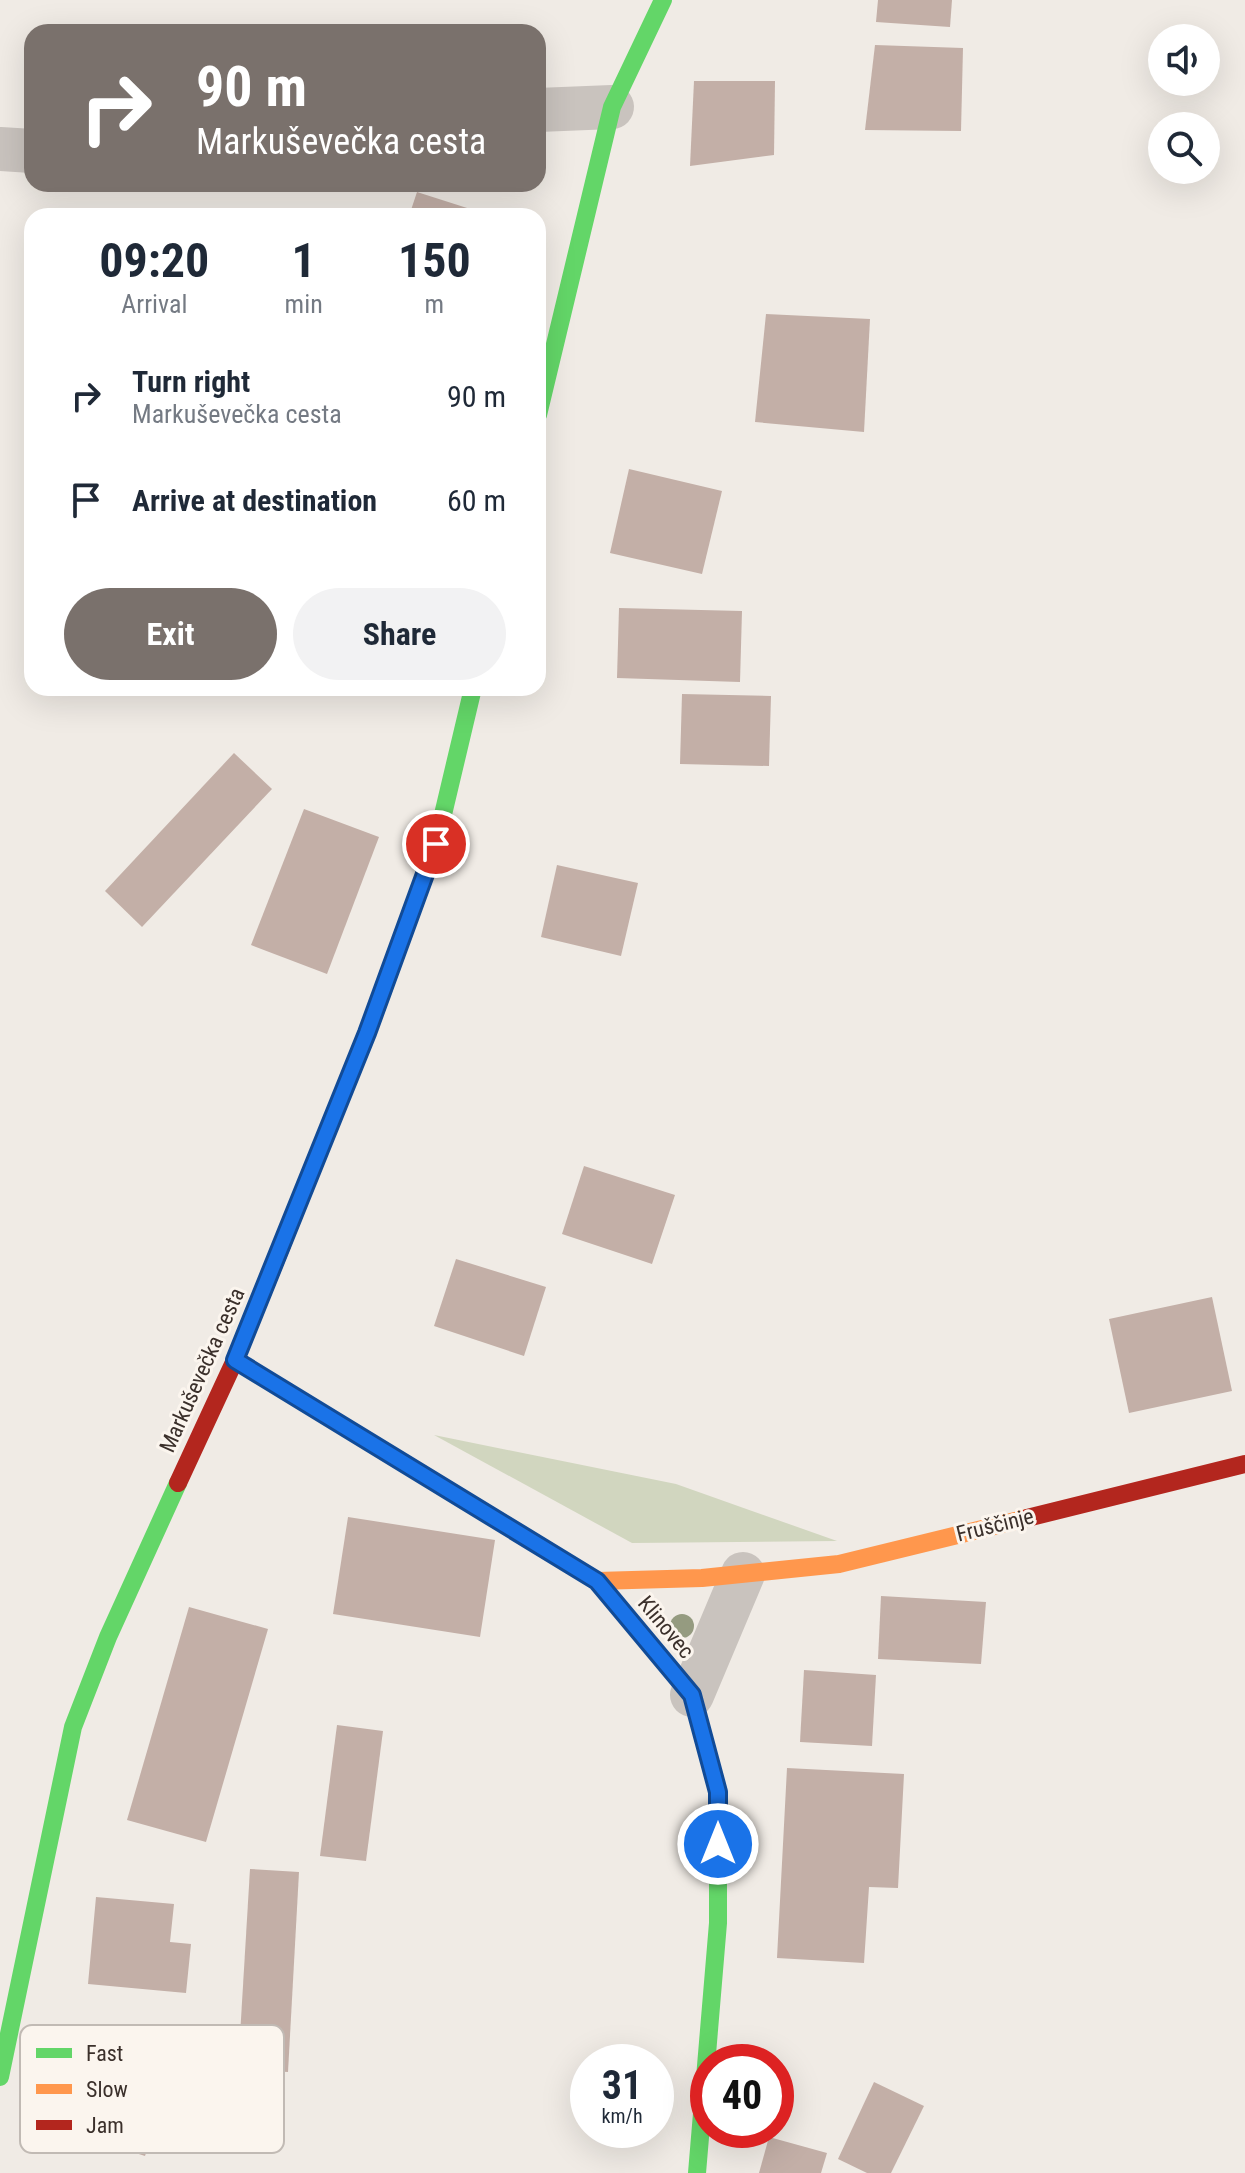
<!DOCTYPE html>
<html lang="en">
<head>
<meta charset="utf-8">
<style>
  :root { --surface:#fff; --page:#f2f2f3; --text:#1f2937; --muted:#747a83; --accent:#7a716c }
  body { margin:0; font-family:"Roboto Condensed",sans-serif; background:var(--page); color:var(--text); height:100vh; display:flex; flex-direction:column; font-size:30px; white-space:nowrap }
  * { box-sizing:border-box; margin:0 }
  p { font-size:26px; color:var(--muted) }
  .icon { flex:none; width:44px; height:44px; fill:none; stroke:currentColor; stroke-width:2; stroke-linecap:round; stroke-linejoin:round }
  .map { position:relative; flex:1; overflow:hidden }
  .sheet { position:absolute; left:24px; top:208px; width:522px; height:488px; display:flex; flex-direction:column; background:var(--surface); border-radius:24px; box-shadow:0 8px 32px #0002 }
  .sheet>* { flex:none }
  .hud { position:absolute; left:24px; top:24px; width:522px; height:168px; border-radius:24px; box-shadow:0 8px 32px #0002; background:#7a716c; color:#fff; overflow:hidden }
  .tools { position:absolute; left:1148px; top:24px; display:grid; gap:16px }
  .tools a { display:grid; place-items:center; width:72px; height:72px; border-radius:50%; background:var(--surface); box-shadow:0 8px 32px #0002; font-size:40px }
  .speed { position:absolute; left:570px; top:2044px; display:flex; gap:16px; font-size:40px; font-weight:700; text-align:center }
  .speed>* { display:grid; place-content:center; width:104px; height:104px; border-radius:50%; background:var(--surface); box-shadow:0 8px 32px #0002; line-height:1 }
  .speed small { font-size:20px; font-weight:400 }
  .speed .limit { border:12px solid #d22; background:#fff; color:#111 }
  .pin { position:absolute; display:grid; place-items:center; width:68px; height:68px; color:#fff; margin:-34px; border:4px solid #fff; border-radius:50%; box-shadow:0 2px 8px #0007 }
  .me { position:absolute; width:88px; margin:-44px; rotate:0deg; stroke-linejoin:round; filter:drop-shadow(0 0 6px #0008) }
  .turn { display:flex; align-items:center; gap:28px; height:168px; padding:0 40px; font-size:36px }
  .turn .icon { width:104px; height:104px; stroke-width:2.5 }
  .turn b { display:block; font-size:56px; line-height:68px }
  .eta { display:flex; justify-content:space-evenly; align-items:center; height:136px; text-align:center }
  .eta b { font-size:48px; font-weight:700; line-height:56px }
  .primary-button { display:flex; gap:16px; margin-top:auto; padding:16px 40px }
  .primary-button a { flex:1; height:92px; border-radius:48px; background:var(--accent); color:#fff; font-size:32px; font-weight:700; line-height:92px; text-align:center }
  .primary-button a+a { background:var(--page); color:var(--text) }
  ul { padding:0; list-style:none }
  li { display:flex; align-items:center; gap:24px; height:104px; padding:0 40px }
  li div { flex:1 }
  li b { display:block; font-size:30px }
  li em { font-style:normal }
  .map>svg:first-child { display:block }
  .green { fill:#d1d6bf }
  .building { fill:#c3afa7 }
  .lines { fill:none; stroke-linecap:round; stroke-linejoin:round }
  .street { stroke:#c9c3be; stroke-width:44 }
  .fast { stroke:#63d668; stroke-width:18 }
  .slow { stroke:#ff974d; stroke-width:18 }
  .jam { stroke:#b3261e; stroke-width:18 }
  .tree { fill:#959b80 }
  .route-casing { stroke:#114b97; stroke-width:20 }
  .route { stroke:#1a73e8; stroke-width:14 }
  .labels { text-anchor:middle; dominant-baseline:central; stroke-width:6; stroke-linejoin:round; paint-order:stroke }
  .street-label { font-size:22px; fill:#3b302b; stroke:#fbf5ee }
  .key { fill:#fbf5ee; stroke:#c1bab4; stroke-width:2 }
  .key-label { font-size:22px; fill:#3b302b }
</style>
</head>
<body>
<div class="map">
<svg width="1245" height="2173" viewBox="0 0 1245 2173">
  <rect width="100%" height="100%" fill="#f0ebe5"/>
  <path class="green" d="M434,1435L676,1484L837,1541L632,1543Z"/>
  <g class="building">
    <path d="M878,0H952L950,27L876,22Z"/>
    <path d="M875,45L963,48L961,131L865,130Z"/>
    <path d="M694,81H775L774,155L690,166Z"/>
    <path d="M417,192L489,215V216H409Z"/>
    <path d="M766,314L870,319L864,432L755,422Z"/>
    <path d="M629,469L722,491L702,574L610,553Z"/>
    <path d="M619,608L742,611L740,682L617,678Z"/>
    <path d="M682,694L771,696L769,766L680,764Z"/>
    <path d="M234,753L272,789L142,927L105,891Z"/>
    <path d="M304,809L379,837L327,974L251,945Z"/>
    <path d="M557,865L638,883L621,956L541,937Z"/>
    <path d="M584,1166L675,1195L652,1264L562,1234Z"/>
    <path d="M456,1259L546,1287L524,1356L434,1326Z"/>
    <path d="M1212,1297L1232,1391L1129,1413L1109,1319Z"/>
    <path d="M348,1517L495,1540L480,1637L333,1614Z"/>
    <path d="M881,1596L986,1602L981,1664L878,1659Z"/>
    <path d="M189,1607L268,1629L206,1842L127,1820Z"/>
    <path d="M804,1670L876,1675L872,1746L800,1742Z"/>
    <path d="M337,1725L383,1731L366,1861L320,1856Z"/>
    <path d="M787,1768L904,1774L898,1888L869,1887L864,1963L777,1958Z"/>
    <path d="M250,1869L299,1872L288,2072L238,2069Z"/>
    <path d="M96,1897L174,1904L170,1942L191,1944L186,1993L88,1984Z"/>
    <path d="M77,2059L167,2089L145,2156L55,2127Z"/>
    <path d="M874,2082L924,2106L891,2173H867L838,2159Z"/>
    <path d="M769,2137L827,2153L821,2173H759Z"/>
  </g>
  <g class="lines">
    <g class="street">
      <path d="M538,110L612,107"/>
      <path d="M0,149L32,151"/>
      <path d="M692,1695L743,1574"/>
    </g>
    <g class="fast">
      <path d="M538,415L612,107L663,0"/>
      <path d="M377,1007L436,844L473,688"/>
      <path d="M527,1538L597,1581L692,1695L718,1792V1923L697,2173"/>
      <path d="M0,2077L73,1727L108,1637L178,1483"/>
    </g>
    <g class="slow">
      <path d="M282,1245L377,1007"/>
      <path d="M235,1360L527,1538"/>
      <path d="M597,1581L702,1578L839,1564L1027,1518"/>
    </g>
    <g class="jam">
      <path d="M178,1483L235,1360L282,1245"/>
      <path d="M1027,1518L1245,1464"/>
    </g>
  </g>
  <circle class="tree" cx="682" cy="1626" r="12"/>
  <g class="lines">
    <defs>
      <path id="route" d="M436,844L367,1033L235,1360L597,1581L692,1695L718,1792V1844"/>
    </defs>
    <use href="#route" class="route-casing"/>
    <use href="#route" class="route"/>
  </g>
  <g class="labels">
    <g class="street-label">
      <text transform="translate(202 1370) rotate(-66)">Markuševečka cesta</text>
      <text transform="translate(995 1525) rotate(-14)">Fruščinje</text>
      <text transform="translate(666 1627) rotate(50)">Klinovec</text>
    </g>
  </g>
  <rect x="20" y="2025" width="264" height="128" rx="12" class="key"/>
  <rect x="36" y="2048" width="36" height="10" fill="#63d668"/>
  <rect x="36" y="2084" width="36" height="10" fill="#ff974d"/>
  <rect x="36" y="2120" width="36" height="10" fill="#b3261e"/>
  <g class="key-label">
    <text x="86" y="2061">Fast</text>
    <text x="86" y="2097">Slow</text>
    <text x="86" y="2133">Jam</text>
  </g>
</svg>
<div class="tools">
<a><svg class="icon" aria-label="sound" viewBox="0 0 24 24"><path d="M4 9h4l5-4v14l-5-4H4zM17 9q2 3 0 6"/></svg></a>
<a><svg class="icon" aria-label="search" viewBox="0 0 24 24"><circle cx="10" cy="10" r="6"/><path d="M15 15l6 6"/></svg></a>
</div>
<div class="speed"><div>31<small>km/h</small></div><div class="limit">40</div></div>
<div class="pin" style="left:436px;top:844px;background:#d93025"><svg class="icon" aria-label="arrive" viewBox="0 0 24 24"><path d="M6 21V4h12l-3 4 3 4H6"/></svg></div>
<svg class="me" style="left:718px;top:1844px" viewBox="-20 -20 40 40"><circle r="17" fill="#1a73e8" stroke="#fff" stroke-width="3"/><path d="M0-11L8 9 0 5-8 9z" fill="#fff"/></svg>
<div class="hud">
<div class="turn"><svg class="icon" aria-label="right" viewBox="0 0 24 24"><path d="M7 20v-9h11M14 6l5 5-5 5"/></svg><div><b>90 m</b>Markuševečka cesta</div></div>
</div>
<section class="sheet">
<div class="eta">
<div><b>09:20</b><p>Arrival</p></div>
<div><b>1</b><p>min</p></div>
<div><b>150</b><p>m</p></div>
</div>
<ul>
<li><svg class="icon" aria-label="right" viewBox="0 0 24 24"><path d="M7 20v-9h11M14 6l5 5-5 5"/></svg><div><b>Turn right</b><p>Markuševečka cesta</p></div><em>90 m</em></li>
<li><svg class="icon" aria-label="arrive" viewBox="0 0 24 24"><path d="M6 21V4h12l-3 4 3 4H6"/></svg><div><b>Arrive at destination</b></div><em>60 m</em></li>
</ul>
<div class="primary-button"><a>Exit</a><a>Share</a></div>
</section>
</div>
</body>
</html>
